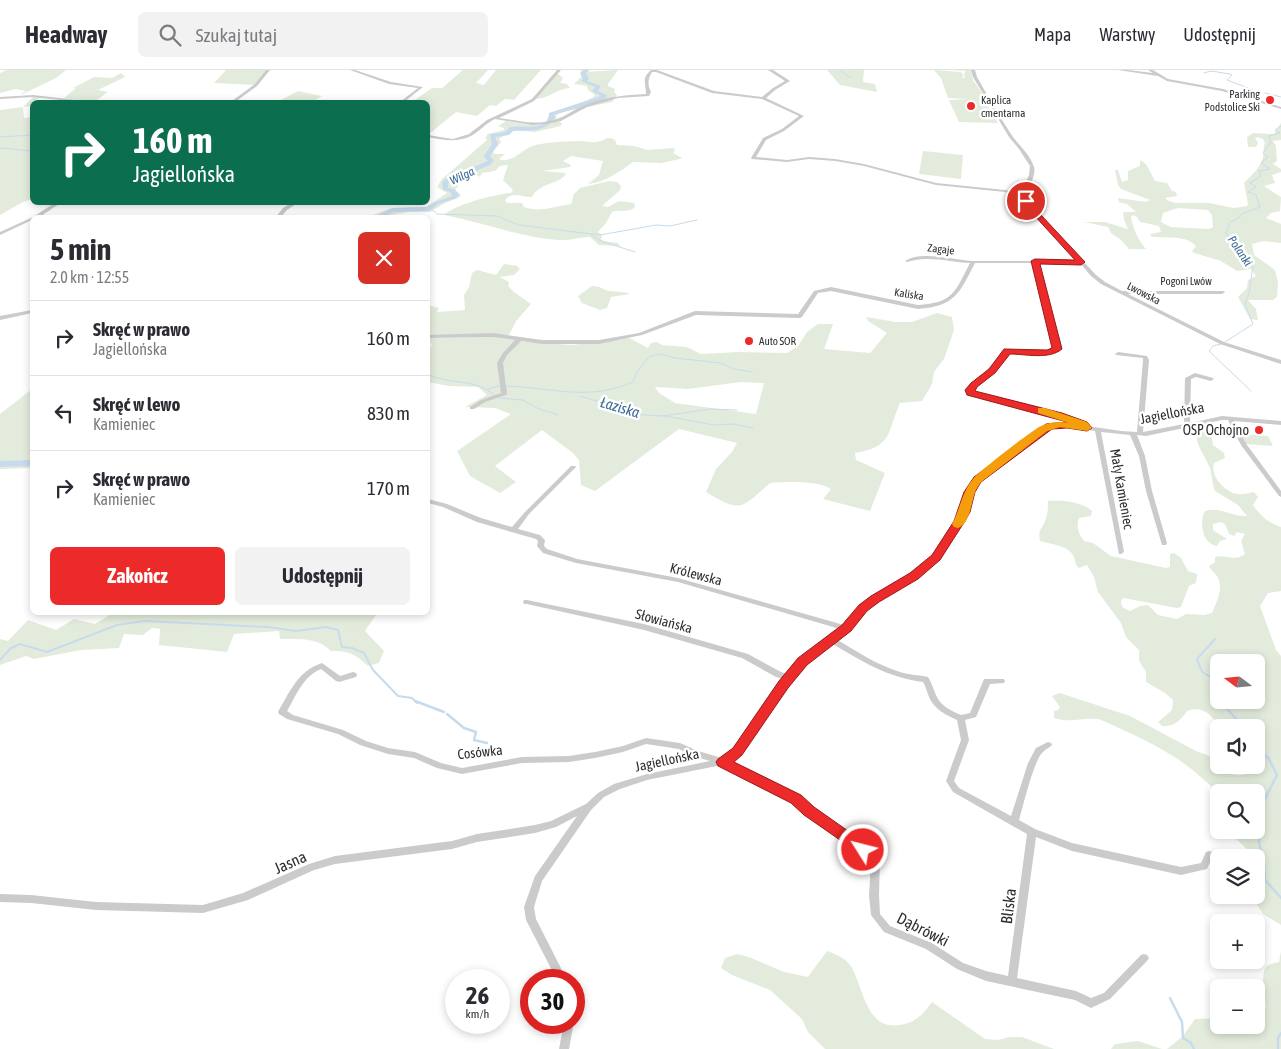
<!DOCTYPE html>
<html lang="pl">
<head>
<meta charset="utf-8">
<style>
  :root { --surface:#fff; --page:#f2f2f3; --text:#2b2b33; --muted:#7c7c81; --line:#e1e1e2; --accent:#ec2a2a }
  body { margin:0; font-family:"Asap Condensed",sans-serif; background:var(--page); color:var(--text); height:100vh; display:flex; flex-direction:column; font-size:19px; white-space:nowrap }
  * { box-sizing:border-box; margin:0 }
  p { font-size:16px; color:var(--muted) }
  .icon { flex:none; width:28px; height:28px; fill:none; stroke:currentColor; stroke-width:2; stroke-linecap:round; stroke-linejoin:round }
  .map { position:relative; flex:1; overflow:hidden }
  .panel { position:absolute; left:30px; top:145px; width:400px; height:400px; display:flex; flex-direction:column; background:var(--surface); border-radius:8px; box-shadow:0 2px 8px #0003 }
  .panel>* { flex:none }
  .guide { position:absolute; left:30px; top:30px; width:400px; height:105px; border-radius:8px; box-shadow:0 2px 8px #0003; background:#0b6e4f; color:#fff; overflow:hidden }
  .needle { width:32px; rotate:286deg }
  .fabs { position:absolute; left:1210px; top:584px; display:grid; gap:10px }
  .fabs a { display:grid; place-items:center; width:55px; height:55px; border-radius:8px; background:var(--surface); box-shadow:0 2px 8px #0003; font-size:25px }
  .speed { position:absolute; left:445px; top:899px; display:flex; gap:10px; font-size:25px; font-weight:700; text-align:center }
  .speed>* { display:grid; place-content:center; width:65px; height:65px; border-radius:50%; background:var(--surface); box-shadow:0 2px 8px #0003; line-height:1 }
  .speed small { font-size:12px; font-weight:400 }
  .speed .limit { border:8px solid #d22; background:#fff; color:#111 }
  .pin { position:absolute; display:grid; place-items:center; width:42px; height:42px; color:#fff; margin:-21px; border:2px solid #fff; border-radius:50%; box-shadow:0 1px 5px #0007 }
  .me { position:absolute; width:55px; margin:-28px; rotate:306deg; stroke-linejoin:round; filter:drop-shadow(0 0 4px #0008) }
  .turn { display:flex; align-items:center; gap:18px; height:105px; padding:0 20px; font-size:22px }
  .turn .icon { width:65px; height:65px; stroke-width:2.5 }
  .turn b { display:block; font-size:35px; line-height:42px }
  .round { display:grid; place-items:center; flex:none; width:52px; height:52px; border-radius:8px; background:var(--page) }
  .headline { display:flex; align-items:center; justify-content:space-between; height:85px; padding:0 20px }
  h1 { font-size:30px; font-weight:700; line-height:38px }
  .cta { display:flex; gap:10px; margin-top:auto; padding:10px 20px }
  .cta a { flex:1; height:58px; border-radius:8px; background:var(--accent); color:#fff; font-size:20px; font-weight:700; line-height:58px; text-align:center }
  .cta a+a { background:var(--page); color:var(--text) }
  ul { padding:0; list-style:none }
  li { display:flex; align-items:center; gap:15px; height:75px; padding:0 20px; border-top:1px solid var(--line) }
  li div { flex:1 }
  li b { display:block; font-size:19px }
  li em { font-style:normal }
  header { display:flex; align-items:center; gap:30px; box-sizing:border-box; height:70px; padding:0 25px; background:var(--surface); border-bottom:1px solid var(--line) }
  header strong { font-size:24px }
  nav { display:flex; gap:28px; margin-inline-start:auto; font-size:18px }
  .search { width:350px; height:45px; background:var(--page); display:flex; align-items:center; gap:12px; box-sizing:border-box; padding:0 18px; border-radius:8px; color:var(--muted); font-size:19px }
  .map>svg:first-child { display:block }
  .green { fill:#e3ecdc; fill-rule:evenodd }
  .lines { fill:none; stroke-linecap:round; stroke-linejoin:round }
  .stream-far2 { stroke:#c7dbed; stroke-width:1 }
  .stream-far1 { stroke:#c7dbed; stroke-width:2 }
  .stream { stroke:#c7dbed; stroke-width:2.5 }
  .river { fill:#c7dbed; fill-rule:evenodd }
  .minor { fill:#cbcbcb; fill-rule:evenodd }
  .route { fill:#ec2a2a; stroke:#991b1b }
  .slow { fill:#f59e0b }
  .poi-dot { fill:#ec2a2a; stroke:#fff; stroke-width:2 }
  .labels { text-anchor:middle; dominant-baseline:central; stroke-width:5; stroke-linejoin:round; paint-order:stroke }
  .far-poi-label { font-size:11px; fill:#2e2e2e; stroke:#fff; text-anchor:start }
  .far-street-label { font-size:11px; fill:#2e2e2e; stroke:#fff }
  .far-water-label { font-size:12px; font-style:italic; fill:#396a94; stroke:#fff }
  .street-label { font-size:14px; fill:#2e2e2e; stroke:#fff }
  .poi-label { font-size:14px; fill:#2e2e2e; stroke:#fff; text-anchor:end }
  .water-label { font-size:15px; font-style:italic; fill:#396a94; stroke:#fff }
  .near-street-label { font-size:16px; fill:#2e2e2e; stroke:#fff }
</style>
</head>
<body>
<header>
<strong>Headway</strong>
<div class="search"><svg class="icon" aria-label="search" viewBox="0 0 24 24"><circle cx="10" cy="10" r="6"/><path d="M15 15l6 6"/></svg>Szukaj tutaj</div>
<nav><a>Mapa</a><a>Warstwy</a><a>Udostępnij</a></nav>
</header>
<div class="map">
<svg width="1281" height="979" viewBox="0 0 1281 979">
  <rect width="100%" height="100%" fill="#fff"/>
  <g class="green">
    <path d="M7,0H66L56,8L23,24H21L26,21L15,19L0,23V3Z"/>
    <path d="M226,0H267L255,15L214,13Z"/>
    <path d="M463,0H488L476,13L484,15L496,0H541L514,30L505,29L496,36L490,35L477,46L456,42L428,65V32H412L432,18H442Z"/>
    <path d="M581,0H585L584,1L585,2L618,0L608,14V16L615,19L614,22L617,25L612,32L557,43L556,50L562,53L561,56L535,62L512,60L499,69L501,72L493,82L495,84H505L499,89C510,94 520,82 530,77C545,71 565,72 581,71C586,71 592,73 597,72C605,71 607,65 615,70L617,75L634,76L648,80L674,78L675,80L673,83L682,88L680,89L661,93L633,92C619,102 606,112 588,114L599,105L603,91L571,86L563,91L571,95L570,97L543,101L566,103C561,115 541,111 532,127C522,128 513,120 505,130L507,133H522L524,137C540,143 555,136 571,134L574,124L580,118L609,111L617,112L621,116L620,120L602,136L608,137L619,131L634,133L635,137C630,143 619,139 612,142L606,153L598,162L602,165L601,169L603,171L618,173L620,176L599,175L590,167C579,167 570,171 559,170C519,167 482,152 444,145C454,135 496,124 511,123L513,120L503,110L508,95L500,96L495,101L482,103L480,107L474,104L465,107L455,120L461,125L460,127L445,133L430,142H409L379,147L365,148L391,138L426,137L447,123L437,117L442,109L487,70L485,68L488,64L504,60V58L498,56L506,51L531,55L550,53L549,43L568,39L592,28L595,25L588,20L587,16L574,14L581,7Z"/>
    <path d="M827,0H864L863,12L875,14L877,22L840,15Z"/>
    <path d="M934,0L961,2L964,6L961,7L965,8L964,3L966,1L951,0H971L973,10L986,29L980,30H984L998,53L959,52L949,30L968,29L948,28L941,8Z"/>
    <path d="M121,3L125,7L98,20L108,22L94,32L64,28L76,18H73L94,7L112,8Z"/>
    <path d="M557,3L563,8L560,13L567,14L570,18C556,19 548,29 535,29Z"/>
    <path d="M298,21L322,26L312,32H277Z"/>
    <path d="M34,26L41,27L32,32V36L23,37L24,48L32,47V129L23,132L0,145V40L23,37Z"/>
    <path d="M1281,53V70L1273,71L1276,76L1277,91L1273,94L1281,99V102L1272,105L1275,113L1264,116L1281,127L1280,141L1271,143L1266,148L1281,154V173L1264,171L1252,174L1254,185L1275,200L1278,212L1277,227L1273,230H1248L1256,239L1258,250L1250,249L1238,227L1247,218L1248,210L1256,206L1251,199L1237,201L1221,191L1194,183L1192,181L1196,176C1183,163 1165,170 1150,166L1151,164L1161,162L1159,156L1140,152C1138,148 1136,144 1131,146C1132,157 1138,170 1146,179H1129L1120,169L1111,163L1108,157L1084,152H1105L1128,159L1124,150L1123,142H1136L1127,134L1119,132L1118,128L1146,132L1150,130L1121,119L1118,115L1115,100H1118L1122,112L1128,110V101L1140,96V90L1146,94L1155,111L1167,113L1172,121L1176,122L1177,126L1165,128L1169,131L1176,133H1209L1234,138L1247,136L1248,134L1244,113C1251,106 1259,99 1262,90C1265,84 1262,79 1265,73L1263,69L1257,67L1255,68L1258,73L1256,77H1248L1247,67L1253,63L1274,64ZM1178,138L1208,140L1212,145L1213,157L1209,159L1171,157L1161,152L1163,143Z"/>
    <path d="M923,81L963,85L961,109L919,104Z"/>
    <path d="M504,194L517,196L520,199L514,205L500,207L509,212L508,216L514,222L531,234L516,251L509,265H428V235L439,238L437,242L465,240L464,225L469,217L472,203L477,200L496,205Z"/>
    <path d="M592,216C600,216 602,219 609,221C616,222 623,221 630,224L611,227L607,238L600,240L582,233L578,226Z"/>
    <path d="M937,243L952,247L954,260L944,289L934,302L932,314L922,331L900,333C887,362 893,377 855,383L856,390L885,403L870,441L823,429L831,419C816,410 787,412 770,413C741,438 742,444 706,422L716,399L732,382L737,373L679,359L595,421L581,415L579,390L573,383L542,360L495,396L516,412L500,423L470,406L457,381L511,344L495,338L465,337L487,325L478,317L449,316L428,312V278L432,276L428,268L495,267L526,272L572,275L629,268L648,278L651,273L657,272L662,275L687,277L701,284L738,282L787,283L798,276L807,262L818,254H833L824,279L870,283L887,263L868,251L866,247L896,252H912ZM741,312L764,313L756,344L675,333L659,323L655,317L688,319Z"/>
    <path d="M32,319V398L0,399V344Z"/>
    <path d="M1204,354L1210,358L1213,375L1224,383L1225,388L1214,393C1210,406 1224,421 1237,424C1243,425 1249,423 1254,422L1258,427L1253,435C1260,446 1269,453 1281,457V521L1268,523L1260,536L1276,580L1281,586V855L1263,844L1256,833V788L1227,760H1256V722H1219V744L1213,736C1213,730 1216,726 1214,720C1212,716 1206,712 1203,709C1174,682 1137,666 1101,650C1086,646 1070,654 1054,648V641L1058,640L1060,637L1052,626L1060,623L1130,646L1196,681L1218,689L1219,695H1223C1228,707 1241,707 1252,702L1251,695H1256V658L1219,657C1212,645 1202,635 1187,641C1181,650 1174,657 1162,656L1158,652L1172,640L1173,630L1165,623L1146,612V602L1139,591V580L1126,567L1121,553L1098,522L1094,507L1087,495L1079,498L1076,495C1074,475 1057,476 1040,471C1037,458 1044,458 1046,448C1048,443 1048,437 1048,431C1061,430 1082,431 1092,441L1091,446L1079,448C1076,457 1078,463 1084,471L1093,473L1111,486L1166,498L1170,497V484L1174,483L1181,488L1188,501L1197,504L1196,513L1189,516L1181,537L1177,538L1123,528L1121,531L1122,537L1130,541L1140,536L1148,535L1158,545L1177,549L1186,544L1204,545L1212,543C1217,532 1224,517 1217,506C1214,502 1211,500 1209,496L1215,492V487C1226,484 1235,492 1245,484L1241,471L1245,464L1237,462L1234,466L1229,464L1225,454L1221,452L1213,454V460L1227,469L1220,471L1217,476C1202,474 1199,452 1205,441C1220,436 1232,447 1247,446L1238,435L1215,421C1212,414 1212,406 1210,398C1205,385 1186,363 1204,354ZM1219,592H1256V630H1219Z"/>
    <path d="M1242,364L1268,366L1273,376L1246,374Z"/>
    <path d="M113,543H368L376,545L365,561L384,581L379,593L368,596C355,584 349,581 331,581C318,567 298,569 280,569L279,561L234,564L227,582L159,575L160,559L152,558L143,565L124,564L119,578L81,580L34,589L26,586L0,595V569L8,571L28,550L56,560L74,549L95,554Z"/>
    <path d="M827,881C835,884 844,887 850,895C863,913 865,961 899,955C915,953 923,945 932,932L985,969L998,970L1009,967H1022L1054,979H825L808,962L802,949L770,920L732,905L721,898L725,888L737,884L749,887L784,902L808,907Z"/>
    <path d="M1281,881V979H1167L1183,966L1195,949L1219,948V955H1256V947L1266,937C1264,929 1260,901 1267,896C1269,894 1275,893 1279,892Z"/>
    <path d="M1138,971L1162,979H1111L1115,974Z"/>
  </g>
  <g class="lines">
    <g class="stream-far2">
      <path d="M840,0L851,8"/>
      <path d="M1204,3L1211,1L1230,4L1232,5L1227,10L1261,23"/>
      <path d="M1265,23L1281,27"/>
      <path d="M0,67L32,65"/>
      <path d="M0,78L32,81"/>
      <path d="M429,139L436,142"/>
      <path d="M436,144L497,146L519,155L600,165L656,155L670,156L697,150"/>
      <path d="M591,165L601,171L635,182"/>
      <path d="M1225,272L1253,254L1245,234L1249,223L1253,196L1240,183L1226,163L1230,152L1239,148L1241,144L1260,137L1256,125L1248,122L1256,117L1250,113L1261,106L1259,101L1270,99L1261,93L1268,87L1263,83L1271,72L1269,66L1280,63L1275,60L1281,56"/>
      <path d="M1221,274L1213,276L1209,281L1251,321"/>
      <path d="M428,304C450,316 476,307 495,326"/>
      <path d="M504,316C552,317 587,332 633,312L637,302L646,290L651,286L660,284L675,288L721,293L734,299L752,302"/>
      <path d="M488,319L499,316"/>
      <path d="M580,326L643,345L663,346L710,339L737,340"/>
      <path d="M499,328L523,330L537,338L558,345"/>
      <path d="M665,346L714,355L733,354L753,358"/>
    </g>
    <g class="stream-far1">
      <path d="M1215,569L1197,589L1202,602L1219,612"/>
      <path d="M0,590L11,578L20,574L47,582L117,555L145,551L268,557L296,561L326,557L338,560L342,577L352,578L364,583L373,600L398,626L412,628L417,633"/>
      <path d="M1233,633L1235,630"/>
    </g>
    <g class="stream">
      <path d="M415,631L444,642"/>
      <path d="M1234,631L1231,636L1226,638L1245,658"/>
      <path d="M447,644L464,658L476,662L474,670L487,673"/>
      <path d="M1256,671L1260,673L1257,674V678L1269,689L1277,705L1263,733L1259,772L1264,794L1265,810L1281,828"/>
      <path d="M1170,928L1182,952L1183,968L1191,973L1194,979"/>
      <path d="M1278,979V968L1281,963"/>
    </g>
    <g class="river">
      <path d="M584,0H590L586,3L589,9L587,11L601,16L598,21L607,25V27L594,33L554,45L555,48C544,63 530,60 513,61L509,65L495,67L498,74L490,86L494,91L490,95L448,113V118L454,119L459,124L457,128L439,134L429,141L394,142L381,148H371L393,138L427,137L435,132L452,126L450,122L443,120L442,112L447,108L488,91L484,86L492,74L490,64C494,63 502,64 506,61C512,57 505,58 512,57C526,55 548,62 549,43L601,26L592,21L595,17L581,11L583,9L580,3Z"/>
      <path d="M32,390V396L0,397V391Z"/>
    </g>
    <g class="minor">
      <path d="M266,0H270L257,16L235,32H231L232,31L255,14Z"/>
      <path d="M350,0H355L391,12L423,17L404,32H400L418,18L389,14Z"/>
      <path d="M557,0H561L534,31L499,48C515,50 532,55 549,51C563,49 572,40 585,35C605,27 625,25 646,24C646,13 641,9 651,0H657L714,21L762,27L773,18L785,11L768,0H773L790,11L775,20L766,28L804,46L784,61L766,70L756,87L787,90L809,87L835,89L864,94L936,113L1005,120L1023,125L1024,118L1029,105L1030,96L1019,79L1009,67L973,7L971,0H975L977,7C988,26 999,46 1011,64C1018,75 1030,84 1034,97C1037,107 1025,118 1028,131L1095,204L1105,212L1122,221H1224L1225,222L1222,224H1128L1224,272L1281,290V294L1220,274L1101,214L1091,206L1080,193H1038L1060,279L1047,284L1009,283L1000,294L973,320L974,322L1044,340L1083,352L1084,353L1081,355L1079,354L1040,342L969,324L967,320L996,291L1005,280H1047L1054,278L1033,193H975C959,224 955,236 918,239L831,221L818,223L802,247L800,248L696,245L642,265L599,274H542L521,271L507,285L503,293L507,324L506,325L485,332L474,339H470V337L481,330L501,323L497,293L503,283L515,270L493,267L428,268V265L493,263L542,270H599L639,263L695,241L798,244L814,221L831,217L918,235C953,233 955,222 970,193C949,192 927,185 907,192L905,191C921,180 954,190 974,191C994,191 1013,191 1033,191L1035,190L1037,191H1077L1024,132L1023,128L1005,122L936,115L864,96L835,91L809,89L787,92L752,89L751,88L763,68L782,59L799,46L762,29L712,23L656,2H652C648,9 647,14 651,22L649,26L618,28L587,37L561,51L547,54L532,55L495,49C486,53 480,61 471,66C457,73 442,70 428,67V65L453,69L469,64L487,50L532,29Z"/>
      <path d="M1118,0H1128L1153,3L1148,0H1153L1168,9L1223,19L1281,37V39L1222,21L1167,11L1158,6Z"/>
      <path d="M33,25L85,31L87,32H79L33,27L0,29V27Z"/>
      <path d="M56,132H62L38,148H32V150L0,165V162L33,147Z"/>
      <path d="M293,132H299L287,140L280,148H275L283,138Z"/>
      <path d="M32,240V243L0,250V246Z"/>
      <path d="M1118,282L1147,286L1149,290L1143,362L1184,354L1185,308L1195,303L1213,308L1214,309L1211,311L1196,307L1191,309L1190,353L1222,346L1281,351V355L1234,351L1247,375L1281,421V427L1279,426L1241,375L1228,350H1222L1146,366L1137,365L1145,386L1152,421L1167,473L1166,475H1162L1146,421L1139,386L1130,365L1101,362L1124,482L1121,484H1119L1095,361L1067,357L1052,358L979,411L973,422L963,451L938,490L916,508L878,531L866,540L849,560L836,569C856,581 877,595 900,602C909,605 919,605 928,607C932,613 933,619 936,625C940,636 952,641 961,645L970,643L984,609H1004L1005,611L1004,613L990,614L976,647L965,650L969,670L954,711L959,718L1011,746L1028,693L1036,678L1048,672L1051,673L1052,675C1049,678 1046,679 1043,682C1034,689 1023,737 1019,750L1035,759L1072,773L1181,797L1201,793L1206,782L1209,781L1212,782L1213,785L1207,799L1181,805L1072,781L1036,767L1017,908L1076,921L1091,928L1104,923L1141,885L1144,884L1147,885L1149,888L1147,891L1110,929L1091,938L1075,930L986,911L957,899L926,879L884,862L871,845L869,825L871,792L806,744L793,731L722,695L647,710L620,719L604,727L591,740L542,811L534,837L536,849L567,910H557L526,850L524,837L535,806L577,746L556,757L535,763L477,772L452,779L335,794L314,800L248,830L203,843L96,840L31,833L0,832V824L31,825L96,832L203,835L243,823L309,794L335,786L452,771L477,764L535,755L551,751L586,734L598,723L614,714L647,704L710,691L693,686L679,679L646,674L623,682L595,688L569,692L522,693L462,704L437,698L414,688L388,684L360,675L338,664L287,649L279,644L278,642L279,640C291,620 298,601 322,593L340,606L353,602L356,603L357,605L356,607L339,612L336,611L321,599C303,606 296,626 287,641L293,645L343,660L366,671L388,678L415,682L441,693L462,698L522,687L569,686L595,682L623,676L646,668L680,673L698,681L722,688L734,680L784,609L776,607L742,588L644,560L527,534H524L523,532L524,530H527L644,554L748,584L781,602L788,604L799,589L840,559L678,512L576,493L543,483L537,476L538,471L536,469L477,452L443,437L428,433V429L447,434L481,448L512,457L525,442L571,396H575L576,397L529,444L518,459L540,465L545,470L544,476L547,479L577,489L678,508L844,555L860,536L872,527L912,504L934,486L957,451L967,422L975,409L1048,355L1067,353L1121,361L1137,362L1143,290V288L1116,285L1115,284ZM831,573C860,590 888,608 923,612C926,617 927,622 929,627C934,639 946,645 957,650L961,670L946,711L953,722L1027,764L1008,906L986,901L963,893L932,873L890,856L880,844L879,825L880,790L879,787L812,738L799,727L730,692L740,684L787,616L805,593Z"/>
      <path d="M574,951V952L569,979H559L564,952H574Z"/>
    </g>
  </g>
  <path class="route" d="M1026,129L1085,192L1081,195L1040,194L1062,279C1049,290 1025,284 1010,284L995,303L977,317L975,321L1062,343L1087,352L1092,358L1087,361L1067,358L1052,359L981,412L975,422L970,442L965,451L940,490L918,509L879,532L867,541L851,561L807,595L788,618L742,685L734,692L801,725L814,737L868,775L870,780L868,784L863,786L804,745L791,733L718,696L716,692L718,689L733,678L779,611L798,588L842,555L859,535L871,526L910,503L932,485L954,451L964,422L974,407L1046,354L1067,352L967,325L965,320L971,313L989,299L1004,279L1047,280L1052,278L1031,191L1035,189L1075,190L1023,133V130Z"/>
  <path class="slow" d="M1038,338H1045L1087,352L1092,358L1087,361L1060,357L1047,361L981,412C979,415 976,419 975,422C971,433 970,454 958,458L954,457L952,454C960,440 962,422 973,409C979,401 1029,363 1039,357C1048,352 1060,351 1069,353L1038,343Z"/>
  <g class="poi-dot">
    <circle cx="1270" cy="30" r="5"/>
    <circle cx="971" cy="36" r="5"/>
    <circle cx="749" cy="271" r="5"/>
    <circle cx="1259" cy="360" r="5"/>
  </g>
  <g class="labels">
    <g class="far-poi-label">
      <text x="1260" y="24" text-anchor="end">Parking<tspan x="1260" dy="13">Podstolice Ski</tspan></text>
      <text x="981" y="30">Kaplica<tspan x="981" dy="13">cmentarna</tspan></text>
      <text x="759" y="271">Auto SOR</text>
    </g>
    <g class="far-street-label">
      <text transform="translate(941 179) rotate(7)">Zagaje</text>
      <text x="1186" y="211">Pogoni Lwów</text>
      <text transform="translate(1144 223) rotate(27)">Lwowska</text>
      <text transform="translate(909 224) rotate(9)">Kaliska</text>
    </g>
    <g class="far-water-label">
      <text transform="translate(462 106) rotate(-25)">Wilga</text>
      <text transform="translate(1240 181) rotate(56)">Polanki</text>
    </g>
    <g class="street-label">
      <text transform="translate(1172 343) rotate(-11)">Jagiellońska</text>
      <text transform="translate(1122 419) rotate(80)">Mały Kamieniec</text>
      <text transform="translate(696 504) rotate(15)">Królewska</text>
      <text transform="translate(664 551) rotate(15)">Słowiańska</text>
      <text transform="translate(480 682) rotate(-6)">Cosówka</text>
      <text transform="translate(667 690) rotate(-12)">Jagiellońska</text>
    </g>
    <g class="poi-label">
      <text x="1249" y="360">OSP Ochojno</text>
    </g>
    <g class="water-label">
      <text transform="translate(620 337) rotate(16)">Łaziska</text>
    </g>
    <g class="near-street-label">
      <text transform="translate(290 792) rotate(-24)">Jasna</text>
      <text transform="translate(1008 836) rotate(-83)">Bliska</text>
      <text transform="translate(923 859) rotate(27)">Dąbrówki</text>
    </g>
  </g>
</svg>
<div class="fabs">
<a><svg class="needle" viewBox="-14 -14 28 28"><path d="M0-13l5 13h-10z" fill="#e53935"/><path d="M0 13l5-13h-10z" fill="#7c7c81"/></svg></a>
<a><svg class="icon" aria-label="sound" viewBox="0 0 24 24"><path d="M4 9h4l5-4v14l-5-4H4zM17 9q2 3 0 6"/></svg></a>
<a><svg class="icon" aria-label="search" viewBox="0 0 24 24"><circle cx="10" cy="10" r="6"/><path d="M15 15l6 6"/></svg></a>
<a><svg class="icon" aria-label="layers" viewBox="0 0 24 24"><path d="M12 4l9 5-9 5-9-5zM3 14l9 5 9-5"/></svg></a>
<a>+</a>
<a>−</a>
</div>
<div class="speed"><div>26<small>km/h</small></div><div class="limit">30</div></div>
<div class="pin" style="left:1026px;top:131px;background:#d93025"><svg class="icon" aria-label="arrive" viewBox="0 0 24 24"><path d="M6 21V4h12l-3 4 3 4H6"/></svg></div>
<svg class="me" style="left:863px;top:780px" viewBox="-20 -20 40 40"><circle r="17" fill="#ec2a2a" stroke="#fff" stroke-width="3"/><path d="M0-11L8 9 0 5-8 9z" fill="#fff"/></svg>
<div class="guide">
<div class="turn"><svg class="icon" aria-label="right" viewBox="0 0 24 24"><path d="M7 20v-9h11M14 6l5 5-5 5"/></svg><div><b>160 m</b>Jagiellońska</div></div>
</div>
<section class="panel">
<div class="headline"><div><h1>5 min</h1><p>2.0 km · 12:55</p></div><a class="round" style="background:#d93025;color:#fff"><svg class="icon" aria-label="close" viewBox="0 0 24 24"><path d="M6 6l12 12M18 6L6 18"/></svg></a></div>
<ul>
<li><svg class="icon" aria-label="right" viewBox="0 0 24 24"><path d="M7 20v-9h11M14 6l5 5-5 5"/></svg><div><b>Skręć w prawo</b><p>Jagiellońska</p></div><em>160 m</em></li>
<li><svg class="icon" aria-label="left" viewBox="0 0 24 24"><path d="M17 20v-9H6M10 6l-5 5 5 5"/></svg><div><b>Skręć w lewo</b><p>Kamieniec</p></div><em>830 m</em></li>
<li><svg class="icon" aria-label="right" viewBox="0 0 24 24"><path d="M7 20v-9h11M14 6l5 5-5 5"/></svg><div><b>Skręć w prawo</b><p>Kamieniec</p></div><em>170 m</em></li>
</ul>
<div class="cta"><a>Zakończ</a><a>Udostępnij</a></div>
</section>
</div>
</body>
</html>
